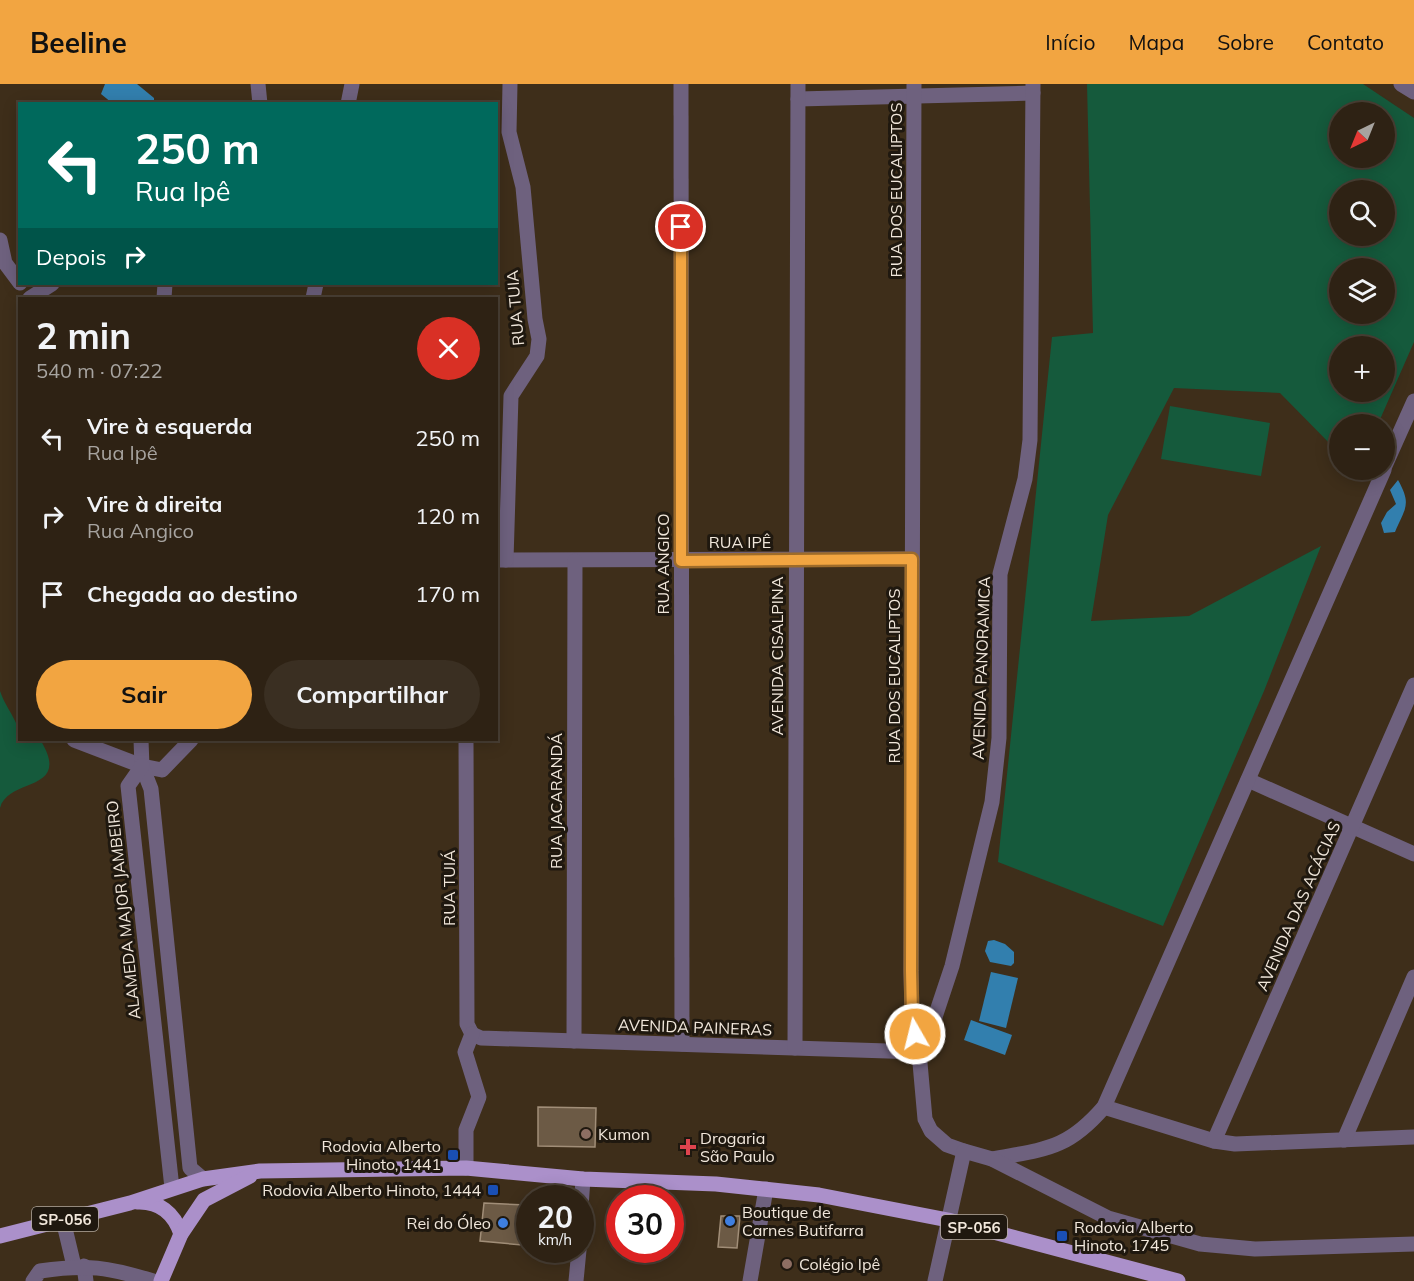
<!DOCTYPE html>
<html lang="pt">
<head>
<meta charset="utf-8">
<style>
  :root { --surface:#2e2214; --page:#3a2f22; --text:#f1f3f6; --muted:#a7a4a0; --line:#493f34; --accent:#f2a541 }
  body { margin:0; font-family:Mulish,sans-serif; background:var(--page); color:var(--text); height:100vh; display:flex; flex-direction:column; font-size:22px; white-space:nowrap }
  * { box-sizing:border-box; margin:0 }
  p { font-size:20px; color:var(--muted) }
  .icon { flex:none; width:33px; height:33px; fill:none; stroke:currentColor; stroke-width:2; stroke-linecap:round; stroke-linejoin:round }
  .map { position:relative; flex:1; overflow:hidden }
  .side { position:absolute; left:18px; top:213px; width:480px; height:444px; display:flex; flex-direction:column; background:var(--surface); border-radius:0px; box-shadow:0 3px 15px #0003,0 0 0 2px var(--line) }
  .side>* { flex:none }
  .banner { position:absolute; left:18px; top:18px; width:480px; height:183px; border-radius:0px; box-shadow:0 3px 15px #0003,0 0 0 2px var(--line); background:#00695c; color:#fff; overflow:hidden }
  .needle { width:39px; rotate:223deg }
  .buttons { position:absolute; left:1329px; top:18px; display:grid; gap:12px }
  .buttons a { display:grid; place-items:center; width:66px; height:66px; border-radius:50%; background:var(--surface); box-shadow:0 3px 15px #0003,0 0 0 2px var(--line); font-size:30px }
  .speed { position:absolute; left:516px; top:1101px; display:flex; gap:12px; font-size:30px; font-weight:700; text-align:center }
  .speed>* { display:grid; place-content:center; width:78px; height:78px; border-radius:50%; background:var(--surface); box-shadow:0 3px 15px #0003,0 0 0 2px var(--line); line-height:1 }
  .speed small { font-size:15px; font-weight:400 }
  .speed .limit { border:9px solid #d22; background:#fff; color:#111 }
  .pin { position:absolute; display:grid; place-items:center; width:51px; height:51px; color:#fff; margin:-26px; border:3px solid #fff; border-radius:50%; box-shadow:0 2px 6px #0007 }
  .me { position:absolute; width:66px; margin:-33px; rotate:352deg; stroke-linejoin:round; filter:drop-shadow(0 0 4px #0008) }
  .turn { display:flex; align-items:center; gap:21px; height:126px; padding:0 18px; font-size:27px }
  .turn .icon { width:78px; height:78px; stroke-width:2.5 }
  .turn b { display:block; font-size:42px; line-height:51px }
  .then { display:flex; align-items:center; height:57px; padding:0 18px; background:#0003; gap:12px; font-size:22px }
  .round { display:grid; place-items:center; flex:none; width:63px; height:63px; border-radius:32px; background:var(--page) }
  .overview { display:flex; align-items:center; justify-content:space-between; height:102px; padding:0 18px }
  h1 { font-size:36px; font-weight:700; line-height:45px }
  .cta { display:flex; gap:12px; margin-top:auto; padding:12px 18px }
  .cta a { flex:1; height:69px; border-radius:36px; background:var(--accent); color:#111; font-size:24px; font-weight:700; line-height:69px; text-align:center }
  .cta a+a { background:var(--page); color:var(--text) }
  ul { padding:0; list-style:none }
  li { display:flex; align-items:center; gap:18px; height:78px; padding:0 18px }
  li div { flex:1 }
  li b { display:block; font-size:22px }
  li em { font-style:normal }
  header { display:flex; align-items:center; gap:36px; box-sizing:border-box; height:84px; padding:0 30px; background:var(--accent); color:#111 }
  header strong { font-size:28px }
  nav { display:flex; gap:33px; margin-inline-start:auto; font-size:21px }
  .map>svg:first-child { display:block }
  .green { fill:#155a3c; fill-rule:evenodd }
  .water { fill:#327fae }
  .building { fill:#6c5a45; stroke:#a18e78; stroke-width:1.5 }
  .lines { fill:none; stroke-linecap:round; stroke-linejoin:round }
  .minor { stroke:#6e617e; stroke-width:15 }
  .major { stroke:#ab90ca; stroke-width:15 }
  .route-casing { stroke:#9d6b2a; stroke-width:15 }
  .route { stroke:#f2a541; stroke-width:10 }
  .education-dot { fill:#8d6e63; stroke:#1f180f; stroke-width:2 }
  .health-dot { fill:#e0444e; stroke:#1f180f; stroke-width:2 }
  .transit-dot { fill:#1a4fb4; stroke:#1f180f; stroke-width:2 }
  .shop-dot { fill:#3f7fe0; stroke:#1f180f; stroke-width:2 }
  .labels { text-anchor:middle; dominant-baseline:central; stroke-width:6; stroke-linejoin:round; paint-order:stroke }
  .shield { fill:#1f180f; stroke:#b2a99e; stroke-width:1.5 }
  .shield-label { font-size:15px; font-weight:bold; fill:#f1e7db }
  .street-label { font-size:16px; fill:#f1e7db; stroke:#1f180f }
  .poi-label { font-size:16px; fill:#f1e7db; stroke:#1f180f; text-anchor:start }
</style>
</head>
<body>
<header>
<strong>Beeline</strong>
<nav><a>Início</a><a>Mapa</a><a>Sobre</a><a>Contato</a></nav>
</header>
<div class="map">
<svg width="1414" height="1197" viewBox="0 0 1414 1197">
  <rect width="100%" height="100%" fill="#3e2e1a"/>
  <g class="green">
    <path d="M1087,0H1363L1414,34V258L1378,340H1340L1339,369L1280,309L1174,304L1108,431L1091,537L1189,532L1321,462L1264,607L1163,842L998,778L1052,253L1093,249ZM1340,28H1384V74H1340ZM1340,106H1384V152H1340ZM1340,184H1384V230H1340ZM1340,262H1384V308H1340Z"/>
    <path d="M1170,322L1270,339L1261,392L1161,375Z"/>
    <path d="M0,607C6,625 20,638 20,656L41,657C72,709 8,693 0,724Z"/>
  </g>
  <g class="water">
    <path d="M105,0H137L154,14V19H112L101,10Z"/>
    <path d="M1398,396C1412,421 1405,424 1395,448L1384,449L1381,439L1387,428L1396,420L1390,406Z"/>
    <path d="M994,856L1005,860L1014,868V879L1011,882L990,878L985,867L988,857Z"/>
    <path d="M991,888L1018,894L1006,944L979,937Z"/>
    <path d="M971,936L1012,951L1005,971L964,956Z"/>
  </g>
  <g class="building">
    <path d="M538,1023L596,1024L595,1063L538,1062Z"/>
    <path d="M484,1119L526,1121L522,1161L480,1157Z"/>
    <path d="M721,1132H740L737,1164L718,1163Z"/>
    <path d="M525,1140H530V1159L524,1158Z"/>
  </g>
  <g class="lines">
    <g class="minor">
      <path d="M258,0L260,20"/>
      <path d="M681,0L682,960"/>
      <path d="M1401,0L1414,8"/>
      <path d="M798,15L1033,9"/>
      <path d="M348,20L352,0"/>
      <path d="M0,156L5,179L20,199"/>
      <path d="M30,214L52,200"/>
      <path d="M164,214L165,200"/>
      <path d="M313,214L316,200"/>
      <path d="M1384,384L1414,317"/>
      <path d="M496,476L912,475"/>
      <path d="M506,476L511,312L537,272L539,255L535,235L523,103L509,48L510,0"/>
      <path d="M74,656L142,682L162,686L191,656"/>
      <path d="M141,656L142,682L151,705L190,1084L203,1095"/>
      <path d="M466,656L467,940L472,950"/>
      <path d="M142,682L128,702L172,1104"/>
      <path d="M1248,696L1414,770"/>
      <path d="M472,950L481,954L919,968L912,931L911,887L914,0"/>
      <path d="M574,957L575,477"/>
      <path d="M795,964L798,0"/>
      <path d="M1104,1023L1214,1057L1235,1060L1414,1053"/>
      <path d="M1344,1056L1414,893"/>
      <path d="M1214,1057L1414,601"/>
      <path d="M964,1067L947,1061L931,1047L925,1035L919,968L931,945L952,882L992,718L999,654L1000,490L1025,395L1030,356L1033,0"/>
      <path d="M992,1075C1045,1065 1067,1066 1104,1023L1384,386"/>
      <path d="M466,1084V1046L479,1013L465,968L472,950"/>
      <path d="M63,1136L74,1182"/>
      <path d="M580,1137L583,1095"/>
      <path d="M84,1182L86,1197"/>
      <path d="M33,1197L40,1187C87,1180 108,1183 153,1197"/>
      <path d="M576,1197L579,1166"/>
      <path d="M750,1197L766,1105"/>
      <path d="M935,1197L964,1067L992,1075L1108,1134L1200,1160L1255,1165L1414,1160"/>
    </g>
    <g class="major">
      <path d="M137,1118C159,1117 174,1129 181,1150"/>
      <path d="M0,1152L130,1119L203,1095L260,1087L466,1084L583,1095L716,1100L819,1111L948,1136L1178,1197"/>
      <path d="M161,1197L181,1150L204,1116L250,1092"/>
    </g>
  </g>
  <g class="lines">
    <defs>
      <path id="route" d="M681,143V477L912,475L911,887L912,931L915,950"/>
    </defs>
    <use href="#route" class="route-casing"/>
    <use href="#route" class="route"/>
  </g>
  <g class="education-dot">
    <circle cx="586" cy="1050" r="6"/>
    <circle cx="787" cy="1180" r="6"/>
  </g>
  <path class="health-dot" d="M685 1054h6v6h6v6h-6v6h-6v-6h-6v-6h6z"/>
  <g class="transit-dot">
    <rect x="447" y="1065" width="12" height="12" rx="3"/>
    <rect x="487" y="1100" width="12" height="12" rx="3"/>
    <rect x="1056" y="1146" width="12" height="12" rx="3"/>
  </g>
  <g class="shop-dot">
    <circle cx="730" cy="1137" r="6"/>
    <circle cx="503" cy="1139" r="6"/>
  </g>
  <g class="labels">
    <g class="shield">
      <rect x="32" y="1123" width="66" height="24" rx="4.5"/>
      <rect x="941" y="1131" width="66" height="24" rx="4.5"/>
    </g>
    <g class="shield-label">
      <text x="65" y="1135">SP-056</text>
      <text x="974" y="1143">SP-056</text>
    </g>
    <g class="street-label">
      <text transform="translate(896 106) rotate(-90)">RUA DOS EUCALIPTOS</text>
      <text transform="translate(515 224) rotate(-95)">RUA TUIA</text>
      <text x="740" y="458">RUA IPÊ</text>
      <text transform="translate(663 480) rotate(-90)">RUA ANGICO</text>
      <text transform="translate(777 572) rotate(-90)">AVENIDA CISALPINA</text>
      <text transform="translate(981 584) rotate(-88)">AVENIDA PANORAMICA</text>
      <text transform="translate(894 592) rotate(-90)">RUA DOS EUCALIPTOS</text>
      <text transform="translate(556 717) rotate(-90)">RUA JACARANDÁ</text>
      <text transform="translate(449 804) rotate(-90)">RUA TUIÁ</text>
      <text transform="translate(1298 822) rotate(-66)">AVENIDA DAS ACÁCIAS</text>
      <text transform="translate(123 826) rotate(-96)">ALAMEDA MAJOR JAMBEIRO</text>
      <text transform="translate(695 943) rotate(2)">AVENIDA PAINERAS</text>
    </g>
    <g class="poi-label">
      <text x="598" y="1050">Kumon</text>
      <text x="700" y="1054">Drogaria<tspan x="700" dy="18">São Paulo</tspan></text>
      <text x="441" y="1062" text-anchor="end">Rodovia Alberto<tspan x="441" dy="18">Hinoto, 1441</tspan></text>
      <text x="481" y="1106" text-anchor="end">Rodovia Alberto Hinoto, 1444</text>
      <text x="742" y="1128">Boutique de<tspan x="742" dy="18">Carnes Butifarra</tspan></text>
      <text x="491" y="1139" text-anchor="end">Rei do Óleo</text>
      <text x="1074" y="1143">Rodovia Alberto<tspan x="1074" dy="18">Hinoto, 1745</tspan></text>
      <text x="799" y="1180">Colégio Ipê</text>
    </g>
  </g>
</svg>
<div class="buttons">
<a><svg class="needle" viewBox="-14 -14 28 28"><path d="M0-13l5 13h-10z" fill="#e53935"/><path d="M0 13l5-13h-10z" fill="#a7a4a0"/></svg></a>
<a><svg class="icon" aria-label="search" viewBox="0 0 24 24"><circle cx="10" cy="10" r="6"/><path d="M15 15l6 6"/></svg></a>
<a><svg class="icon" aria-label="layers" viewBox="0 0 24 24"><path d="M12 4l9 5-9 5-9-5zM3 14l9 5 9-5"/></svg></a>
<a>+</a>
<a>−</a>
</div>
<div class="speed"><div>20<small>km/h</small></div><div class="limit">30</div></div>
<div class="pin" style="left:681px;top:143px;background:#d93025"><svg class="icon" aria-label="arrive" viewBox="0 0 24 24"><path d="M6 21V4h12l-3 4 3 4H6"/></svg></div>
<svg class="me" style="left:915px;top:950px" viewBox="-20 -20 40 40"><circle r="17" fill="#f2a541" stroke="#fff" stroke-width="3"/><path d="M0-11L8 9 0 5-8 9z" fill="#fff"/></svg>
<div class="banner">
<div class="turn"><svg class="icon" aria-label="left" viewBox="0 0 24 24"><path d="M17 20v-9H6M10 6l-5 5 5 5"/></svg><div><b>250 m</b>Rua Ipê</div></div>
<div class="then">Depois<svg class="icon" aria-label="right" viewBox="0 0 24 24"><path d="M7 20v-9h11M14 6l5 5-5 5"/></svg></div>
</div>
<section class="side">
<div class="overview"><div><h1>2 min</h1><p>540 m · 07:22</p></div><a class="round" style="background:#d93025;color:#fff"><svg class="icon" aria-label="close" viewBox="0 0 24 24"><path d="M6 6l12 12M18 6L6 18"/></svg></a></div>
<ul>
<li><svg class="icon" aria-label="left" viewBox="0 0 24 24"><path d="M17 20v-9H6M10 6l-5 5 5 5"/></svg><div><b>Vire à esquerda</b><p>Rua Ipê</p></div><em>250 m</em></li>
<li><svg class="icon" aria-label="right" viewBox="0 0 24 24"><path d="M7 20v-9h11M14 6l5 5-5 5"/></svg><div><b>Vire à direita</b><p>Rua Angico</p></div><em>120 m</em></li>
<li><svg class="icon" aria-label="arrive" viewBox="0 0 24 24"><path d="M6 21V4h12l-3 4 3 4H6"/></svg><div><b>Chegada ao destino</b></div><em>170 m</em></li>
</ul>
<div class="cta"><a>Sair</a><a>Compartilhar</a></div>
</section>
</div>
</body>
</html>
